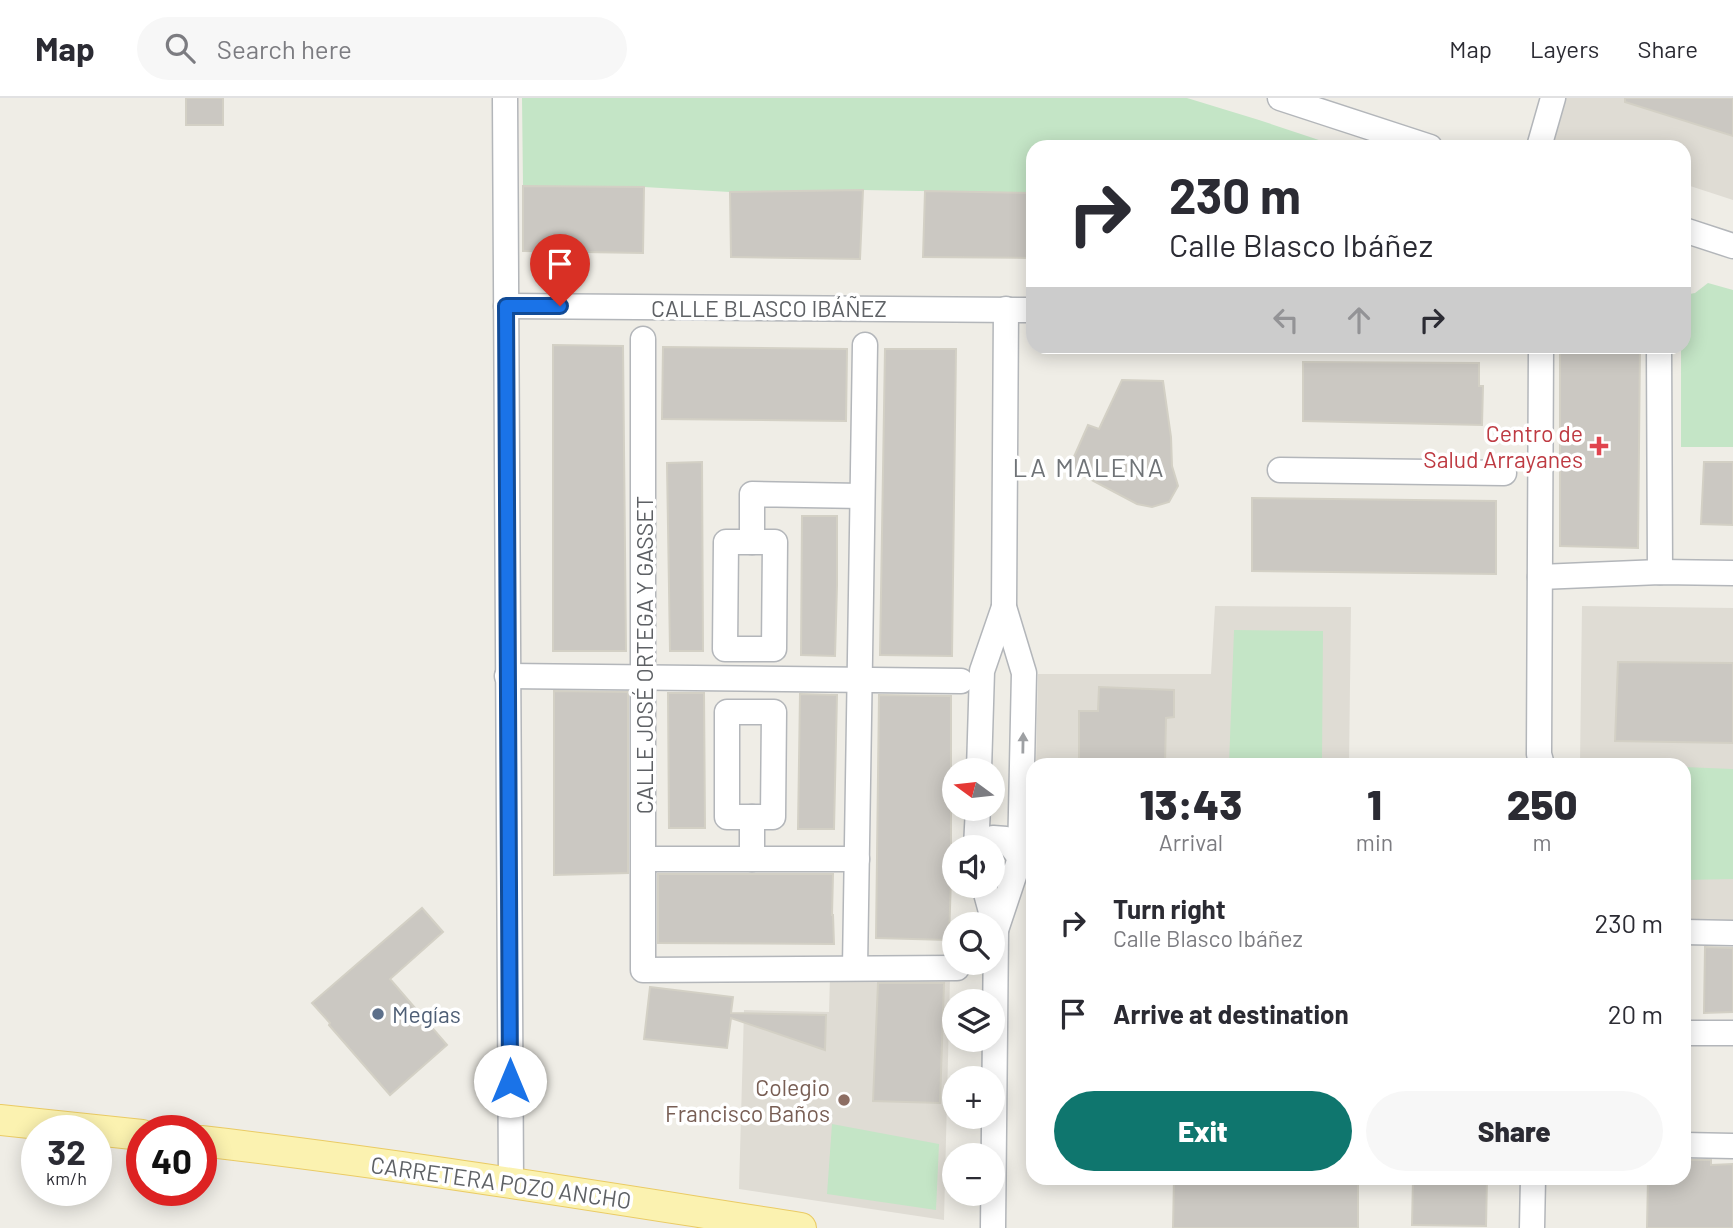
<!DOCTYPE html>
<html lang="en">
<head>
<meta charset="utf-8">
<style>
  :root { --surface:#fff; --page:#f7f7f7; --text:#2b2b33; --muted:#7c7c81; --line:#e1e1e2; --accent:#0f766e }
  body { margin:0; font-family:Barlow,sans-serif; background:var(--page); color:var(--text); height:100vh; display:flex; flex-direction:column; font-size:26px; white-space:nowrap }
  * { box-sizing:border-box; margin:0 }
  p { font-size:23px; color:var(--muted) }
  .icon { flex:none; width:38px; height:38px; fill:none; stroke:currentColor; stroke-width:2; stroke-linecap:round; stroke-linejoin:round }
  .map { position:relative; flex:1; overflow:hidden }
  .details { position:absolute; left:1026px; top:660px; width:665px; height:427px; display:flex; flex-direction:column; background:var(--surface); border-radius:21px; box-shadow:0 4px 18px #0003 }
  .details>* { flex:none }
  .guide { position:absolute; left:1026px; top:42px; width:665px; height:214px; border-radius:21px; box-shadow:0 4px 18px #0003; background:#fff; color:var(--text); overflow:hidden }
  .needle { width:46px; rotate:285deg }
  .tools { position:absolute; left:942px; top:660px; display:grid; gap:14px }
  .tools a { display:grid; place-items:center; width:63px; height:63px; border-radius:50%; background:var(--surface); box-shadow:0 4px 18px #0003; font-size:35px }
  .speed { position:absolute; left:21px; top:1017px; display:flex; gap:14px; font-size:35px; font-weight:700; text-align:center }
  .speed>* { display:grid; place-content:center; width:91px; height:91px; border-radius:50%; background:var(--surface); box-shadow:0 4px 18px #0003; line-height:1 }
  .speed small { font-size:18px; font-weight:400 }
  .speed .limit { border:10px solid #d22; background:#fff; color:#111 }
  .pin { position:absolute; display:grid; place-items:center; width:60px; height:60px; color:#fff; margin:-72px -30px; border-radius:50% 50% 50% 0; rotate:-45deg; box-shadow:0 0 7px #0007 }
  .pin .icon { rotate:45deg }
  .me { position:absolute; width:77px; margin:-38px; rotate:0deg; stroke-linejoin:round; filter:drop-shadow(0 0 5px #0008) }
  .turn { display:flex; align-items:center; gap:24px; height:147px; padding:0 28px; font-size:32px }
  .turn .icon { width:91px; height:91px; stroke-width:2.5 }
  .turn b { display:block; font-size:49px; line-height:60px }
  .lanes { display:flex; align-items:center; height:66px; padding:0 28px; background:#0003; justify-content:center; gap:35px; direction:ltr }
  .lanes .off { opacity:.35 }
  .eta { display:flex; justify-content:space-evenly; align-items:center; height:119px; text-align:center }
  .eta b { font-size:42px; font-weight:800; line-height:49px }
  .cta { display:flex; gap:14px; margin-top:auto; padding:14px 28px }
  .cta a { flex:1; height:80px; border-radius:42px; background:var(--accent); color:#fff; font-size:28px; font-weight:800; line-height:80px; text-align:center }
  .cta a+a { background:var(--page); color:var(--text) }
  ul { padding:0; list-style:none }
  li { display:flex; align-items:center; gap:21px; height:91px; padding:0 28px }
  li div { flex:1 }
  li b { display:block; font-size:26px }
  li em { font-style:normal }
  header { display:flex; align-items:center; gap:42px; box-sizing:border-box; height:98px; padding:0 35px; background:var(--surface); border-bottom:2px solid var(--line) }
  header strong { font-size:33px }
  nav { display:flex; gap:38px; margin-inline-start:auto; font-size:24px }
  .search { width:490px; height:63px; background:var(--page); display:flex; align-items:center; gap:18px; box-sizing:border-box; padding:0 24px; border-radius:38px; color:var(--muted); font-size:26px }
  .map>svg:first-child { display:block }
  .education { fill:#dfdcd4 }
  .green { fill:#c4e5c6 }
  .building { fill:#cbc8c2; stroke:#d3d0c5; stroke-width:2 }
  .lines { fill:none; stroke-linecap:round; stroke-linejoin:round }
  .minor-casing { stroke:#b3b6ba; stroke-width:27 }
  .major-casing { stroke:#eacb64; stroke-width:32 }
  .minor { stroke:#fff; stroke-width:24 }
  .major { stroke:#fbf2b0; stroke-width:30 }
  .oneway { fill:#9ea0a3 }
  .route-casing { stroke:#114b97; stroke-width:18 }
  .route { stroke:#1a73e8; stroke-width:12 }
  .health-dot { fill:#e0444e; stroke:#fff; stroke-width:2.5 }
  .service-dot { fill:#5c6f8a; stroke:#fff; stroke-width:2.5 }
  .education-dot { fill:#8d6e63; stroke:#fff; stroke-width:2.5 }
  .labels { text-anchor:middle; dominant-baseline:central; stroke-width:7; stroke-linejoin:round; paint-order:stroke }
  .street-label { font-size:23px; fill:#5e6165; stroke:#fff }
  .health-label { font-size:23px; fill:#be3a42; stroke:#fff; text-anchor:end }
  .service-label { font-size:23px; fill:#4e5e75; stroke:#fff; text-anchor:start }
  .education-label { font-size:23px; fill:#785e54; stroke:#fff; text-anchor:end }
  .quarter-label { font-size:26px; letter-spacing:2px; fill:#6f7377; stroke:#fff }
</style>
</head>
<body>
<header>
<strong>Map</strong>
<div class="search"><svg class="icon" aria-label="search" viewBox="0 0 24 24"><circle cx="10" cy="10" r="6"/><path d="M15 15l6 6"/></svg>Search here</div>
<nav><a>Map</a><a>Layers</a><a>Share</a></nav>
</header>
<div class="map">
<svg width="1733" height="1130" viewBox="0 0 1733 1130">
  <rect width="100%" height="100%" fill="#efede6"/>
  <g class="education">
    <path d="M1565,0H1733V102L1684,86V49H1568L1552,44Z"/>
    <path d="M1215,508L1351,509L1349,667H1036L1038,576H1211Z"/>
    <path d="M1582,508L1733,510V826H1684V667H1580Z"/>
    <path d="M830,878L950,880L944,1122L739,1091L744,912L829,914Z"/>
  </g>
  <g class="green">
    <path d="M522,0H1187L1259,22L1340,49H1032V95L863,92L730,94L644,89L523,88Z"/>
    <path d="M1708,185L1733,192V349H1681V249L1684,248V197L1695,195Z"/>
    <path d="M1234,532L1323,533L1322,667H1229Z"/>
    <path d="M1684,669L1733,671V781L1684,782Z"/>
    <path d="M832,1026L939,1046L936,1112L827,1096Z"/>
  </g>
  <g class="building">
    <rect x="186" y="0" width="37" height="27"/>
    <path d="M1625,0H1733V38L1625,4Z"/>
    <path d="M523,88L644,89L643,155L523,153Z"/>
    <path d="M863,92L860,161L731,159L730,94Z"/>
    <path d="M925,93L1032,95V160L923,159Z"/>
    <path d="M553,247L623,248L626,553H553Z"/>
    <path d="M1560,248H1640L1638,450L1560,448Z"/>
    <path d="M663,249L847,251L846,323L662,321Z"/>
    <path d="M885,251H956L952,558L880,557Z"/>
    <path d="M1303,264L1479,265V288H1483L1482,327L1303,323Z"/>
    <path d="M1122,282L1163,283L1171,339L1172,368L1178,388L1169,404L1152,409L1137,406L1069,370L1088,327L1099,331Z"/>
    <path d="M702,364L703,553H670L667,365Z"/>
    <path d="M1704,364H1733V427L1701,426Z"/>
    <path d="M1252,400L1496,403V476L1252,473Z"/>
    <path d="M802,418H837V487L835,558L801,557Z"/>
    <path d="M1618,564L1733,565V645L1615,643Z"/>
    <path d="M1099,589L1174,592V619L1166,620L1165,667H1079V613H1098Z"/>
    <path d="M554,593L628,594V775L554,777Z"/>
    <path d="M668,595H704L705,730H669Z"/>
    <path d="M800,596L837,597L834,731H798Z"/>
    <path d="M879,597L951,598V779L949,842L876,840Z"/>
    <path d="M658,776H833L832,817H833L834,846L658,845Z"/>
    <path d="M422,810L443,834L390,881L447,947L390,997L329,927L330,925L312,905Z"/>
    <path d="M1705,849L1733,850V914L1704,915Z"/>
    <path d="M878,885H944L940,1005L873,1003Z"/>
    <path d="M650,889L733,899L731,915L826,917L825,952L731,920L727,950L644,941Z"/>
    <path d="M1684,1062H1711V1067L1733,1066V1130H1647L1648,1080H1684Z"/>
    <path d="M1174,1080H1358V1130H1173Z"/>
    <path d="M1413,1080H1487L1486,1128L1412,1127Z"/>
  </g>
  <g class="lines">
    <defs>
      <g id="minor">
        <path d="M505,0L511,1084"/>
        <path d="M1280,0L1430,49"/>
        <path d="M1539,49L1553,0"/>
        <path d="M1684,132L1733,148"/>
        <path d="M506,208L1032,212"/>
        <path d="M643,241V872L957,870"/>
        <path d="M1541,248L1539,656L1542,667"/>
        <path d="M1659,248L1660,474"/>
        <path d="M1280,372L1504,375"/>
        <path d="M726,444H775L774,551H725Z"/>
        <path d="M752,444V396L862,398"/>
        <path d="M1540,479L1660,474L1733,475"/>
        <path d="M507,578L961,583"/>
        <path d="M727,614H774L773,719H727Z"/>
        <path d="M979,672L982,573L1004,509"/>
        <path d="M976,749L978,710"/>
        <path d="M984,749L993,740L1006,741L1020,760"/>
        <path d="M644,761H857"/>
        <path d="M752,761V719"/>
        <path d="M984,788L996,832L993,1130"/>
        <path d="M996,832L1020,760L1024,575L1004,509L1006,211"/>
        <path d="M1684,834L1733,835"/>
        <path d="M855,870L865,247"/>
        <path d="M1684,935H1733"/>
        <path d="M1684,1047L1733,1048"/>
        <path d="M1532,1130L1533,1080"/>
      </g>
      <g id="major">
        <path d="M0,1022L142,1037"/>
        <path d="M201,1043C402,1066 601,1099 801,1130"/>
      </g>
    </defs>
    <use href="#minor" class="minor-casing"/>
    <use href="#major" class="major-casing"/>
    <use href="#minor" class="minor"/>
    <use href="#major" class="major"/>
  </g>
  <defs><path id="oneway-solid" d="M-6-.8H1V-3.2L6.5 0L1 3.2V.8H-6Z" transform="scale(1.75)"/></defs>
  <use class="oneway" href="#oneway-solid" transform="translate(1023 645) rotate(-89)"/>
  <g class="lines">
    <defs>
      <path id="route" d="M510,983L506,208H560"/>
    </defs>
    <use href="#route" class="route-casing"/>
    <use href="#route" class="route"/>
  </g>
  <path class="health-dot" d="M1595.5 337.5h7v7h7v7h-7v7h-7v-7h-7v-7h7z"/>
  <circle class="service-dot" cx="378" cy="916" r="7"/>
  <circle class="education-dot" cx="844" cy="1002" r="7"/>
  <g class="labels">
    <g class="street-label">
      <text x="769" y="210">CALLE BLASCO IBÁÑEZ</text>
      <text transform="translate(644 557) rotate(-90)">CALLE JOSÉ ORTEGA Y GASSET</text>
      <text transform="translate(501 1084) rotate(8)">CARRETERA POZO ANCHO</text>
    </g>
    <g class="health-label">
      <text x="1583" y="335">Centro de<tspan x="1583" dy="26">Salud Arrayanes</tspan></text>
    </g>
    <g class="service-label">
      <text x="392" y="916">Megías</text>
    </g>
    <g class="education-label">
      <text x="830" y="989">Colegio<tspan x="830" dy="26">Francisco Baños</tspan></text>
    </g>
    <g class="quarter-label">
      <text x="1089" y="368">LA MALENA</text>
    </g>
  </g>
</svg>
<div class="tools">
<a><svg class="needle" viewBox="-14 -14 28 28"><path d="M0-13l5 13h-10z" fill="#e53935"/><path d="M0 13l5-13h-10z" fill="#7c7c81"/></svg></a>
<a><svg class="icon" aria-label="sound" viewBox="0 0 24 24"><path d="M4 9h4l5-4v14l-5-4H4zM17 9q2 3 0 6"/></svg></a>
<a><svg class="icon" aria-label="search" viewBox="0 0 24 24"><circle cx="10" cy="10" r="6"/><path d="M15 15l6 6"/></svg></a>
<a><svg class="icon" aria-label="layers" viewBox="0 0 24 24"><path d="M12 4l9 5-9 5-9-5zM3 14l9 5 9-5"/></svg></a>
<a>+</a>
<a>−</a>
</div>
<div class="speed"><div>32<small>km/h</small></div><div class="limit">40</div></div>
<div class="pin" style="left:560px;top:208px;background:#d93025"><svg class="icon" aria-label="arrive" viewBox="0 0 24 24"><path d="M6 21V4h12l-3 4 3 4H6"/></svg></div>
<svg class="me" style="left:510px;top:983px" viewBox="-20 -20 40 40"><circle r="19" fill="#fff"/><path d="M0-13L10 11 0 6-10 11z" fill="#1a73e8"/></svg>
<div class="guide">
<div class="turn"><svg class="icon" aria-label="right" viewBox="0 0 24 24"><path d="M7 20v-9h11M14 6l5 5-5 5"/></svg><div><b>230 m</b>Calle Blasco Ibáñez</div></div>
<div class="lanes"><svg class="icon off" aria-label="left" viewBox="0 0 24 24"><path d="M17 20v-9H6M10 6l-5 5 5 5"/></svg><svg class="icon off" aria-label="ahead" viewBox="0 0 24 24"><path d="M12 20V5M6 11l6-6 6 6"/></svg><svg class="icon" aria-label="right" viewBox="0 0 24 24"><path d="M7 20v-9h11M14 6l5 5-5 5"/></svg></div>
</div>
<section class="details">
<div class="eta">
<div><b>13:43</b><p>Arrival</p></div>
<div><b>1</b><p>min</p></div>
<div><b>250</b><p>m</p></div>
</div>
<ul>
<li><svg class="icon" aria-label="right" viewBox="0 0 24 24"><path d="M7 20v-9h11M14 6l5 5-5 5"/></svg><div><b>Turn right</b><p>Calle Blasco Ibáñez</p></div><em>230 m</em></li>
<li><svg class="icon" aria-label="arrive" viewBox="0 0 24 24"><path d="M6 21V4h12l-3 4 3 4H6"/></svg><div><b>Arrive at destination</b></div><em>20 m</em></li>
</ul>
<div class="cta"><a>Exit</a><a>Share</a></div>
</section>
</div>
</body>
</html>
